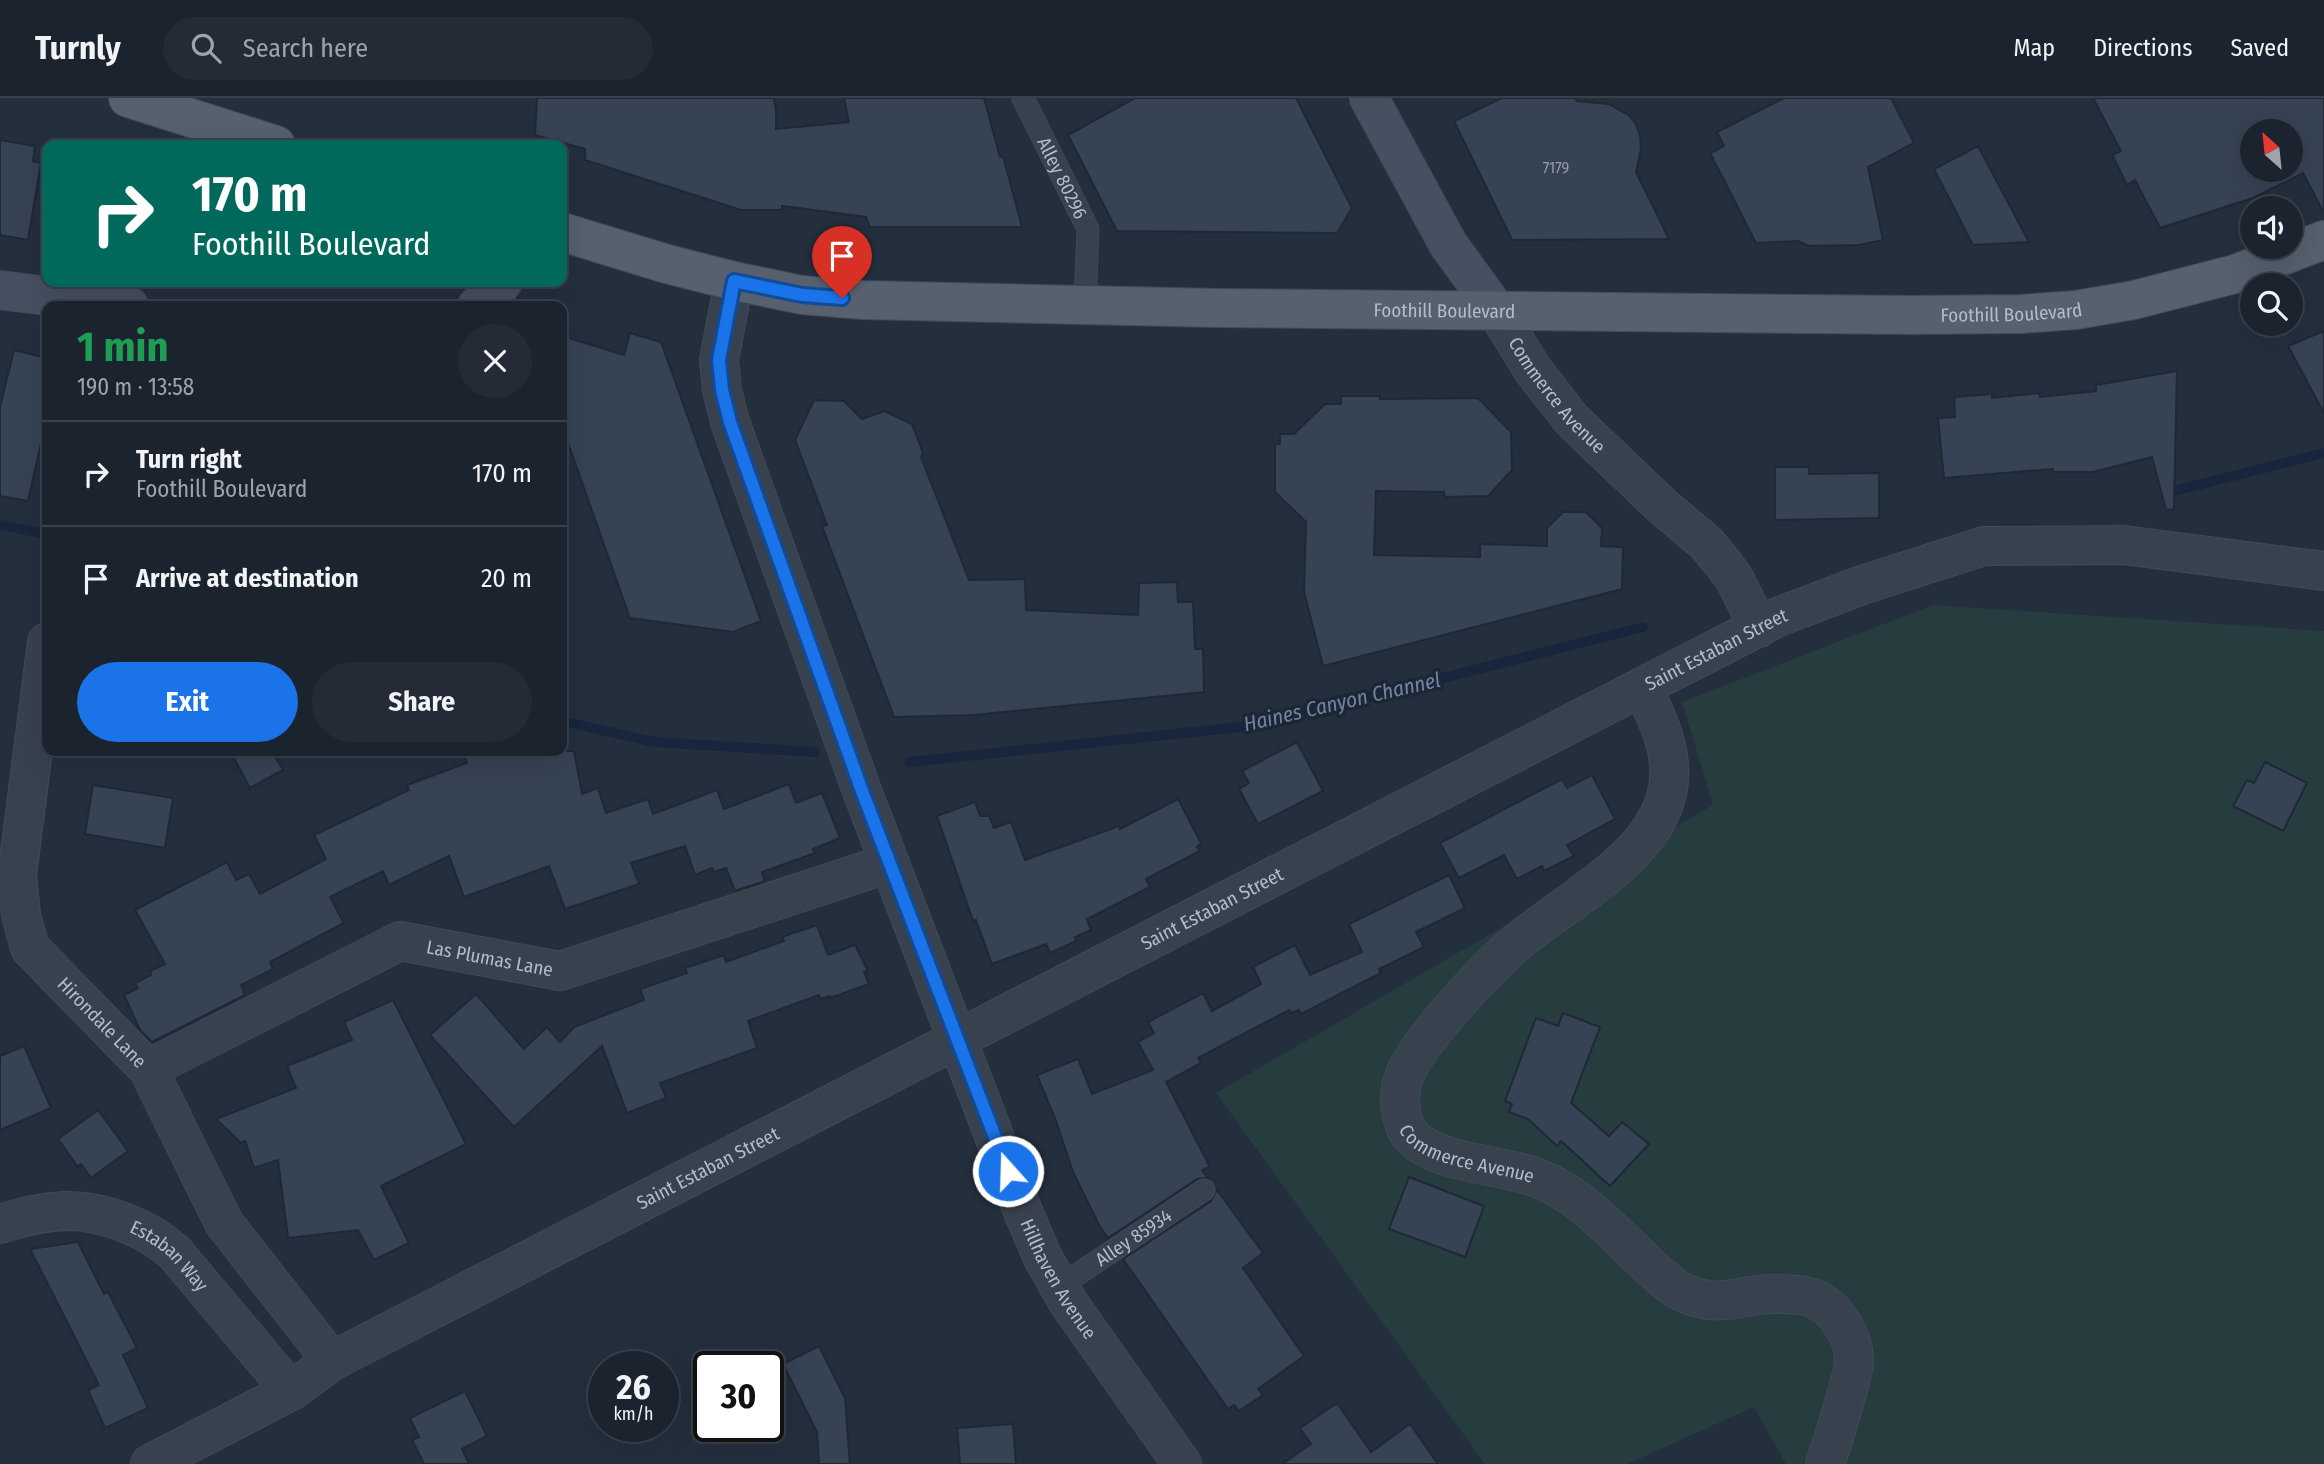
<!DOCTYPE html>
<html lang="en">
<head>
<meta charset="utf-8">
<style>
  :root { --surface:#1b232e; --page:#242b36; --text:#f1f3f6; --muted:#a0a4aa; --line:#39404a; --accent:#1a73e8 }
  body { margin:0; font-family:"Fira Sans Condensed",sans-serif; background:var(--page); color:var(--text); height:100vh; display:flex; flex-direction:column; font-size:26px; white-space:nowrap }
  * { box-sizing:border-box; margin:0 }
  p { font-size:23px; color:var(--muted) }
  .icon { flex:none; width:38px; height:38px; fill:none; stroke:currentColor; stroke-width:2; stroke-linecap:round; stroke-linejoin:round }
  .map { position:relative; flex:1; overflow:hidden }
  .drawer { position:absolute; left:42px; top:203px; width:525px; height:455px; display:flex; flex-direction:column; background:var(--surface); border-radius:14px; box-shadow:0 7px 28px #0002,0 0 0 2px var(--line) }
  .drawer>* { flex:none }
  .banner { position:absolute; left:42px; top:42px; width:525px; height:147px; border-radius:14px; box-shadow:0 7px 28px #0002,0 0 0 2px var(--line); background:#00695c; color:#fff; overflow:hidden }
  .needle { width:46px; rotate:333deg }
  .controls { position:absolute; left:2240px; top:21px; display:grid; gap:14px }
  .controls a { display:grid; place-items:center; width:63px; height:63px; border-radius:50%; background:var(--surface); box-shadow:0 7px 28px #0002,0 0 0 2px var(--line); font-size:35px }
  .speed { position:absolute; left:588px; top:1253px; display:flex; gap:14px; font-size:35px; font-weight:700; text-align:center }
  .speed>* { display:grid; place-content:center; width:91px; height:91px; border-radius:50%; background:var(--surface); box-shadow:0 7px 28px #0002,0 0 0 2px var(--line); line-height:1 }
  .speed small { font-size:18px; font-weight:400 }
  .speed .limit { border:4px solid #111; border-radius:10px; background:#fff; color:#111 }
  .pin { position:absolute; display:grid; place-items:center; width:60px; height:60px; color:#fff; margin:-72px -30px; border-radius:50% 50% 50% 0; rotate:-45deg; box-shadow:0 0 7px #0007 }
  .pin .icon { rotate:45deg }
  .me { position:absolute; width:77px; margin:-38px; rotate:340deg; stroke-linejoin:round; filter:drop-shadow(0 0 5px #0008) }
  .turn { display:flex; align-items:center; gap:24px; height:147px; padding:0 35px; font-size:32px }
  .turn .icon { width:91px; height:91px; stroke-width:2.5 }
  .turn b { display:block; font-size:49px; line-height:60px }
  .round { display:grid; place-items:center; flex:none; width:74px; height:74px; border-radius:37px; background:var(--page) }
  .headline { display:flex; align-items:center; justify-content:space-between; height:119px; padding:0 35px }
  h1 { font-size:42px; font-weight:700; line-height:52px; color:#1e9e55 }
  .cta { display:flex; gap:14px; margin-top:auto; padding:14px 35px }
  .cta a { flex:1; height:80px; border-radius:42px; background:var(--accent); color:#fff; font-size:28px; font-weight:700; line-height:80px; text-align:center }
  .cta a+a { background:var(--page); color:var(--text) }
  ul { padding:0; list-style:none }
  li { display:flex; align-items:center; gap:21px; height:105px; padding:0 35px; border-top:2px solid var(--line) }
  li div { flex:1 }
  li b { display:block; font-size:26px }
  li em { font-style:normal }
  header { display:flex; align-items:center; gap:42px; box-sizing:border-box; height:98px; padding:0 35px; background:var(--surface); border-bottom:2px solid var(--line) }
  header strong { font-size:33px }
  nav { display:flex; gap:38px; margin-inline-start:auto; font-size:24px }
  .search { width:490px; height:63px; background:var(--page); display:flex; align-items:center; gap:18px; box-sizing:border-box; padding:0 24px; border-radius:38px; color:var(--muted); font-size:26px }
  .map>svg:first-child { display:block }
  .green { fill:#263c3f }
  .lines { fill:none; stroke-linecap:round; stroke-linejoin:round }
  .stream { stroke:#17263c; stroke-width:10 }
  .building { fill:#364354; stroke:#1f2835; stroke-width:2; fill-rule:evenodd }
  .lane-casing { stroke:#414a57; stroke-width:23 }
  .street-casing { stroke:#414a57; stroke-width:40 }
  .secondary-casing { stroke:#414a57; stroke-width:40 }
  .primary-casing { stroke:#414a57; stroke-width:40 }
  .lane { stroke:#38414e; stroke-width:21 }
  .street { stroke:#38414e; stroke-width:38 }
  .secondary { stroke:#465061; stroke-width:38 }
  .primary { stroke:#56606e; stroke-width:38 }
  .route-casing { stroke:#114b97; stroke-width:18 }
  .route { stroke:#1a73e8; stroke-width:12 }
  .labels { text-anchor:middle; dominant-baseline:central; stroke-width:7; stroke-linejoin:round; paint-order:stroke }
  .number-label { font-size:16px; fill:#929caa }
  .street-label { font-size:19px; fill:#b4bcc9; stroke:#1d2633 }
  .water-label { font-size:21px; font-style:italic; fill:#6d86a8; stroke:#1d2633 }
</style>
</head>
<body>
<header>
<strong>Turnly</strong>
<div class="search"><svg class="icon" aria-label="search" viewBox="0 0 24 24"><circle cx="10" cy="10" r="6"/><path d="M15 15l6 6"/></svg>Search here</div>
<nav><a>Map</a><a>Directions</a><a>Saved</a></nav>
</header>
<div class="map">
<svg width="2324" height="1366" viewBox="0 0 2324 1366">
  <rect width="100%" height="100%" fill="#242f3e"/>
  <path class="green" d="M1933,507L2324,533V1366H1786L1754,1309L1627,1366H1485L1216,995L1713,707L1682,604Z"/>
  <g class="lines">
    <g class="stream">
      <path d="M2174,393L2324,355"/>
      <path d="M0,427L47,436"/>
      <path d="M562,623L654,644L815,654"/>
      <path d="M910,664L1259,627L1643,529"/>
    </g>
  </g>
  <g class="building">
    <path d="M537,0H774L776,13V31L849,24L844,0H984L1000,59L1003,58L1022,129H870L866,119L782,108V112H741L585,62V51L535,37Z"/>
    <path d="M1135,0H1296L1352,110L1337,135L1117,133L1068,37Z"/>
    <path d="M1502,0H1575L1577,3L1609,6L1629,17L1636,26L1640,38L1641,51L1636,74L1669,141L1512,142L1454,23Z"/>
    <path d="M1784,0H1891L1914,45L1868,69L1883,142L1859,147L1809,148L1798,143L1756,145L1710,55L1724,48L1717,34Z"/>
    <path d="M2093,0H2324V115L2303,75L2253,100L2160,130L2135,82L2127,87L2112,57L2121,53ZM2252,33H2291V72H2252Z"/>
    <path d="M0,42L35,48L33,63L41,65L28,142L0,137Z"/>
    <path d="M1978,48L2029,144L1973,147L1934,71Z"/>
    <path d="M2324,233V315L2288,248Z"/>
    <path d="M630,235L661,244L761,523L733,534L630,520L562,328V238L624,257Z"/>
    <path d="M14,252L47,260V319L28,403L0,398V309Z"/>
    <path d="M2177,273L2174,411L2166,412L2152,359L2093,374H2053V371L1944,380L1938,320L1955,319L1954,299L1992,296V300L2039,295L2040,299L2096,293V287Z"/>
    <path d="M1341,298H1380V301L1478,300L1511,334L1512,372L1488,398L1445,399L1444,394L1376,393L1374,457L1480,459V446L1547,448V430L1563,414H1586L1602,430L1601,448L1623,449L1622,491L1323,568L1304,494L1306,424L1275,394V346H1280V336H1294L1325,306H1341Z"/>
    <path d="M814,302L844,303L862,321L884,313L912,326L923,355L921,359L969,482L1025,481L1026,512L1138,517L1139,485L1177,484L1178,504H1193L1195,551H1203L1204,594L974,617L894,619L822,428L827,427L795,342Z"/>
    <path d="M1775,369H1809V376L1879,375V420L1775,422Z"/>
    <path d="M1297,644L1323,693L1258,726L1239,691L1249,685L1242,673Z"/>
    <path d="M230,653H272L283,672L250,690Z"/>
    <path d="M463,653H574L582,696L598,690L606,715L648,701L653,716L717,692L724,711L789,686L796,705L822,695L840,740L813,751L815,755L762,774L765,783L735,793L726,770L714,774L712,770L695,777L685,748L631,765L639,786L565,811L549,768L464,799L449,758L389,787L383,773L330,799L344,825L270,864L273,871L241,887L245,897L152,944L140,932L124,897L138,890L135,885L151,877L150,873L165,866L135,812L227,764L236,782L249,776L260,796L326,761L314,737L409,692L407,687L467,665Z"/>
    <path d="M2265,664L2307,685L2283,733L2233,708L2247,682L2254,685Z"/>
    <path d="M1592,677L1615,721L1567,747L1574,758L1544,773L1542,768L1517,781L1504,757L1459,780L1440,745L1562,681L1567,690Z"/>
    <path d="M93,687L173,700L165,750L85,736Z"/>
    <path d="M1178,701L1201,745L1197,749L1200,753L1146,781L1150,789L1087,821L1091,832L1075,839L1076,843L1050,855L1046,846L992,866L976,822L973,823L937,718L975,704L980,718H989L994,730L1011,724L1025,762L1119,728L1120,731Z"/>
    <path d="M1449,777L1465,810L1416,834L1424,849L1379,871L1381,875L1301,916L1299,912L1291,915L1289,912L1198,960L1201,965L1166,984L1210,1069L1202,1072L1208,1080L1197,1081L1108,1140L1099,1127L1073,1074L1056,1023L1037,977L1078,961L1092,996L1153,972L1138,944L1154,935L1148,924L1203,895L1212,913L1261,886L1253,869L1295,847L1310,877L1362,854L1349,826Z"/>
    <path d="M817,827L828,857L855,847L868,873L864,874L869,886L830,900V898L820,901L819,897L748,923L757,950L660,985L666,1000L627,1015L602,948L514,1029L430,937L476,896L524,951L547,929L560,944L574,929L644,902L640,891L687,875L685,870L724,857L726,864L784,843L782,839Z"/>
    <path d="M393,902L466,1046L381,1088L409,1145L374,1162L358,1132L288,1140L278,1062L254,1070L245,1043L241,1045L216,1021L296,990L287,968L352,942L344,924Z"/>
    <path d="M1563,915L1600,929L1571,1005L1609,1038L1622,1024L1649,1046L1610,1088L1561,1043L1557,1048L1528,1021L1509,1014L1512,1006L1505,1003L1536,920L1558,928Z"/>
    <path d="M24,948L51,1010L0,1032V958Z"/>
    <path d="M98,1012L128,1053L91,1080L81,1066L78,1069L58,1041Z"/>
    <path d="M1409,1079L1484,1108L1465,1159L1389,1131Z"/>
    <path d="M1217,1092L1263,1155L1243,1170L1304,1258L1258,1291L1263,1297L1239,1313L1234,1307L1228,1311L1123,1161L1211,1103Z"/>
    <path d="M78,1144L104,1196L108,1194L137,1250L123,1257L148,1310L105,1330L88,1292L99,1287L30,1151Z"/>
    <path d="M819,1248L845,1300L850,1366H819L817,1334L783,1266Z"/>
    <path d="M465,1293L487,1338L462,1351L469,1366H424L412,1342L419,1339L410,1320Z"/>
    <path d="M1337,1305L1371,1354L1410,1326L1438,1366H1282L1311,1346L1300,1330Z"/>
    <path d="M1013,1326L1016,1366H960L957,1330Z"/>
  </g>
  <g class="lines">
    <defs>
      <g id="lane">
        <path id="s1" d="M1023,0L1088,131L1085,207"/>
        <path id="s2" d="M1060,1188L1204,1092"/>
      </g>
      <g id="street">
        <path id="s3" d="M734,183L719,262L722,292L730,324L862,693L1024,1116L1043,1160L1068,1204L1182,1366"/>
        <path id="s4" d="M1496,212L1533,272L1572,322L1661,407L1706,445L1722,464L1734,480L1759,530"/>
        <path id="s5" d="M47,544L17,777L21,817L30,850L148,971L224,1125L332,1263"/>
        <path id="s6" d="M1642,589C1659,623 1677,660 1666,699C1648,766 1556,808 1507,853C1480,878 1416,946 1404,979C1398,995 1399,1016 1407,1032C1425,1065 1501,1066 1535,1079C1580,1096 1610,1131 1644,1163C1657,1175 1671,1190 1687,1196C1721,1210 1738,1197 1770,1196C1804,1195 1824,1197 1843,1227C1849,1237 1854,1249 1854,1261C1855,1270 1850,1282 1848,1291C1841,1316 1834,1341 1825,1366"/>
        <path id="s7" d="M148,971L400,843L560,873L890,765"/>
        <path id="s8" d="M0,1126C21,1119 42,1114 65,1113C102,1112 148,1130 175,1155L291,1293"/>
        <path id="s9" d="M150,1366L291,1293L332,1263L1778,519L1862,487L1984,448L2124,447L2324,473"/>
      </g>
      <g id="secondary">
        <path d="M1369,0L1448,146L1496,212"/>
        <path d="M0,192L129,208"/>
        <path d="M477,208L490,200L503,184"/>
      </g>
      <g id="primary">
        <path d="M128,0L276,47"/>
        <path id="s10" d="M562,134L667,166L734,183L802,197L863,202L1217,210L1911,217L2020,216L2076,212L2134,202L2235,176L2324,142"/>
      </g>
    </defs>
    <use href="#lane" class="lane-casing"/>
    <use href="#street" class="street-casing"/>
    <use href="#secondary" class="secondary-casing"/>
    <use href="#primary" class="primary-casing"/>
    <use href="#lane" class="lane"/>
    <use href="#street" class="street"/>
    <use href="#secondary" class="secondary"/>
    <use href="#primary" class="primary"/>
  </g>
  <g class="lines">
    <defs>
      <path id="route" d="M842,200L802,197L734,183L719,262L722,292L730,324L862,693L1008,1073"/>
    </defs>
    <use href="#route" class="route-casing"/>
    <use href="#route" class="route"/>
  </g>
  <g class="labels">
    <g class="number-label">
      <text x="1556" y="69">7179</text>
    </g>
    <g class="street-label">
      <text stroke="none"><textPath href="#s1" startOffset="89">Alley 80296</textPath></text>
      <text stroke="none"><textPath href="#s10" startOffset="891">Foothill Boulevard</textPath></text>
      <text stroke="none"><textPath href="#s10" startOffset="1458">Foothill Boulevard</textPath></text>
      <text stroke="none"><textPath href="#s4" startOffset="105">Commerce Avenue</textPath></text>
      <text stroke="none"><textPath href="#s9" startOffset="1766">Saint Estaban Street</textPath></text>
      <text stroke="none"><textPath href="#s9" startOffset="1199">Saint Estaban Street</textPath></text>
      <text stroke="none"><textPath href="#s7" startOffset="374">Las Plumas Lane</textPath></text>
      <text stroke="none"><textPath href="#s5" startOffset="413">Hirondale Lane</textPath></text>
      <text stroke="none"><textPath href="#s6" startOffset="625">Commerce Avenue</textPath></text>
      <text stroke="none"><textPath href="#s9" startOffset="632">Saint Estaban Street</textPath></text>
      <text stroke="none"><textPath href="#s2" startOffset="88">Alley 85934</textPath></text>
      <text stroke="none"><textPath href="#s8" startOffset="184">Estaban Way</textPath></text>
      <text stroke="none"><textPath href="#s3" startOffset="1062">Hillhaven Avenue</textPath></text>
    </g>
    <g class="water-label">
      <text transform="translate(1342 604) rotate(-13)">Haines Canyon Channel</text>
    </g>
  </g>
</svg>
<div class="controls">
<a><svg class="needle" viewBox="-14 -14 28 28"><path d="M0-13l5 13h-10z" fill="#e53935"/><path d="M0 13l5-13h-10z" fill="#a0a4aa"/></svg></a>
<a><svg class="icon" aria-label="sound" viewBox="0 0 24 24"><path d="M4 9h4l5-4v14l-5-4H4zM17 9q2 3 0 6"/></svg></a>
<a><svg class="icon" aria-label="search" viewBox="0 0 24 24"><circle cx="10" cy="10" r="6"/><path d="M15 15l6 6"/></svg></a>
</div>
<div class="speed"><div>26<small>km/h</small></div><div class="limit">30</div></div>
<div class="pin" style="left:842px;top:200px;background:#d93025"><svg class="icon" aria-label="arrive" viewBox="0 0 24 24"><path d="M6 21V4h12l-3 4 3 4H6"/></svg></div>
<svg class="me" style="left:1008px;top:1073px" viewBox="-20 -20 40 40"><circle r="17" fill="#1a73e8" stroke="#fff" stroke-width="3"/><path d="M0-11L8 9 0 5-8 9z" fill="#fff"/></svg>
<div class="banner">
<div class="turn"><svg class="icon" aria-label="right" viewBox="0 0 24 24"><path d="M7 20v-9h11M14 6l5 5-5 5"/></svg><div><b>170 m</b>Foothill Boulevard</div></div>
</div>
<section class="drawer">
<div class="headline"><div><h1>1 min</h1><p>190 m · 13:58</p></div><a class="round"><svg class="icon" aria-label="close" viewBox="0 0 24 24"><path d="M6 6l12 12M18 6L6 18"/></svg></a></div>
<ul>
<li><svg class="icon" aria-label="right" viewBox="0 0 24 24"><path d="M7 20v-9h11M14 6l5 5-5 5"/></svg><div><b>Turn right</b><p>Foothill Boulevard</p></div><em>170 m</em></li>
<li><svg class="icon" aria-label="arrive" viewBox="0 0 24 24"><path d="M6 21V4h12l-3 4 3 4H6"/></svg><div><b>Arrive at destination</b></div><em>20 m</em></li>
</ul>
<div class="cta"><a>Exit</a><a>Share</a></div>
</section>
</div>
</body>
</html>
